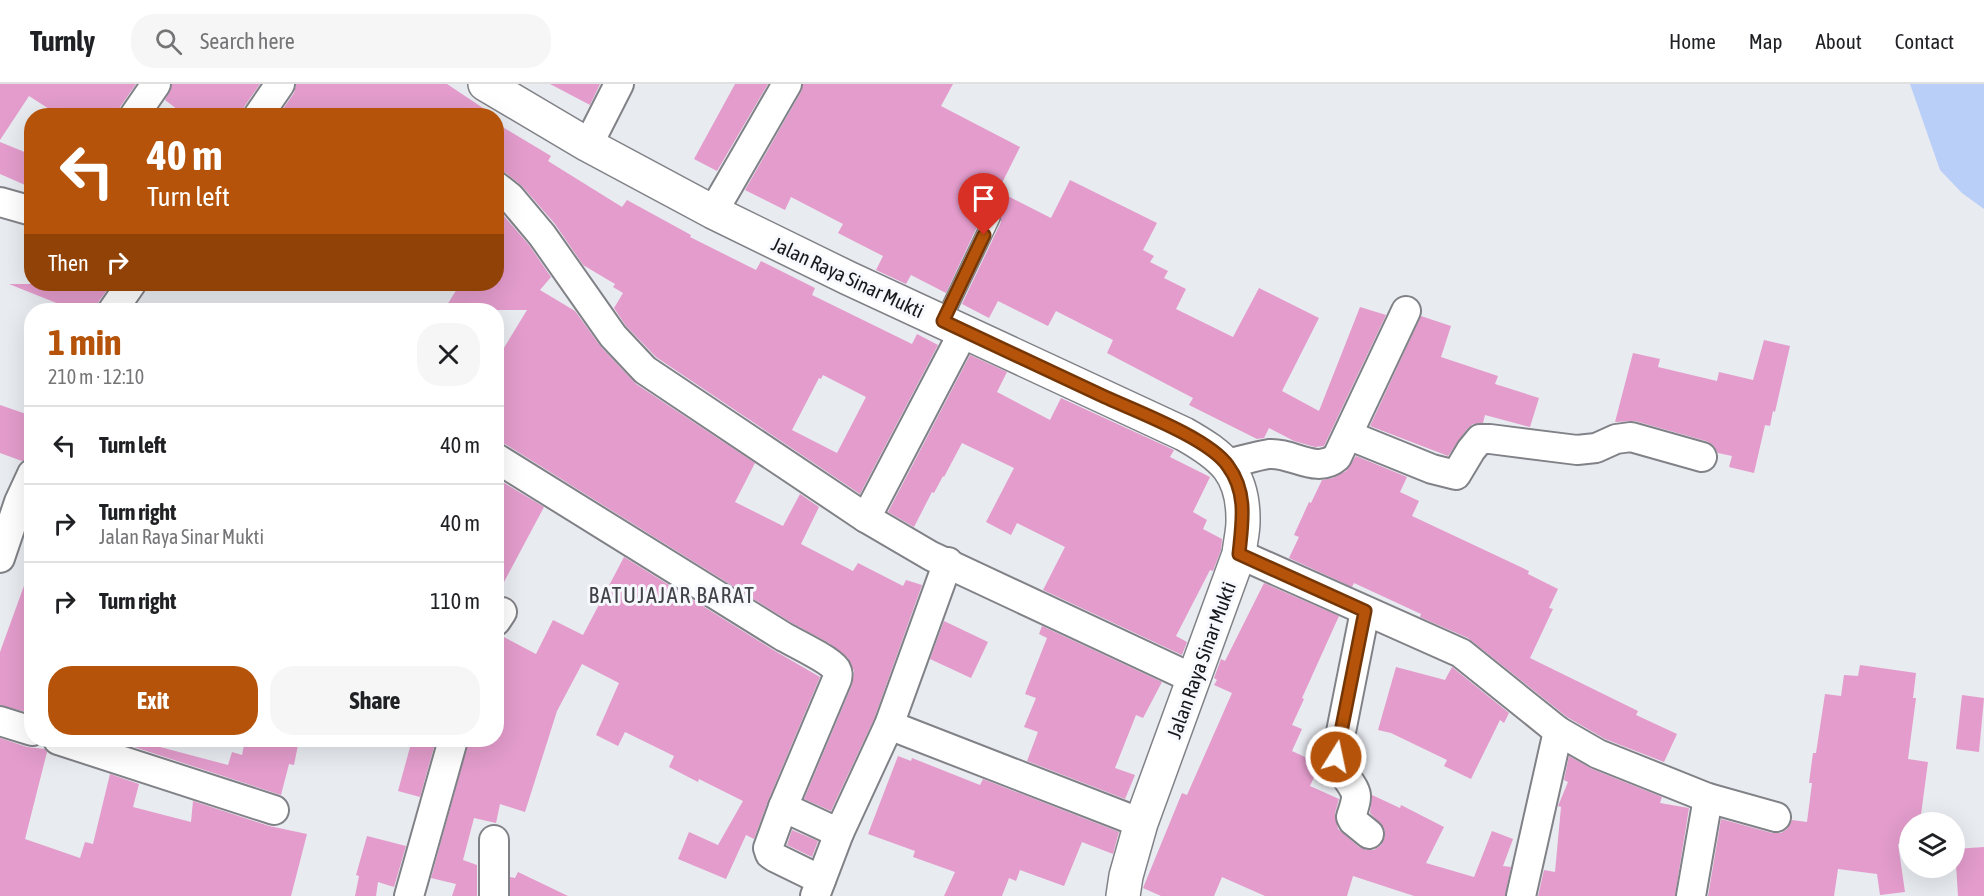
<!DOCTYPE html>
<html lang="en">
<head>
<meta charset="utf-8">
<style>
  :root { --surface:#fff; --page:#f6f6f6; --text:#202124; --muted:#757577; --line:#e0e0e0; --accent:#b45309 }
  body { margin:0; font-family:"Asap Condensed",sans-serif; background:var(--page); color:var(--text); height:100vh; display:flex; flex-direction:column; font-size:22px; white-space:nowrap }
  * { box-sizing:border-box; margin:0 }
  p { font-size:20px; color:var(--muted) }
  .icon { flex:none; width:33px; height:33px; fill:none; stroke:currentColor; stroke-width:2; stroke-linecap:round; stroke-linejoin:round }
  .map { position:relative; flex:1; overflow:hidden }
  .panel { position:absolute; left:24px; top:219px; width:480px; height:444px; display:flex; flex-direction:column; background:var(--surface); border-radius:24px; box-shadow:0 6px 24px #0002 }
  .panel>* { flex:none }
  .banner { position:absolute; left:24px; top:24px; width:480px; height:183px; border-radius:24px; box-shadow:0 6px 24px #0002; background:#b45309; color:#fff; overflow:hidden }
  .buttons { position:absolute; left:1899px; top:728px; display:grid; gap:12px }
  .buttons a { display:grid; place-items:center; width:66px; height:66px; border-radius:50%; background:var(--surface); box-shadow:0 6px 24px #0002; font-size:30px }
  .pin { position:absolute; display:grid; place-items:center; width:51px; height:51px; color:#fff; margin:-62px -26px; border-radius:50% 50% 50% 0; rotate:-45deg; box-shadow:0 0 6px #0007 }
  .pin .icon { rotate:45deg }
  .me { position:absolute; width:66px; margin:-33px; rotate:10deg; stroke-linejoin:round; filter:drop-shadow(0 0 4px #0008) }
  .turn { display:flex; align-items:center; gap:21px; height:126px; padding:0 24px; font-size:27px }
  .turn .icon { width:78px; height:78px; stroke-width:2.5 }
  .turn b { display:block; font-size:42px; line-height:51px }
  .then { display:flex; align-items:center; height:57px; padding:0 24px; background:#0003; gap:12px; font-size:22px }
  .round { display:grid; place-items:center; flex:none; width:63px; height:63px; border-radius:24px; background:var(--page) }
  .headline { display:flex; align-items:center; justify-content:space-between; height:102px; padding:0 24px }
  h1 { font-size:36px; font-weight:700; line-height:45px; color:var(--accent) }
  .cta { display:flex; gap:12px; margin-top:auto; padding:12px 24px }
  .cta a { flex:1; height:69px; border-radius:24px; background:var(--accent); color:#fff; font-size:24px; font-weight:700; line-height:69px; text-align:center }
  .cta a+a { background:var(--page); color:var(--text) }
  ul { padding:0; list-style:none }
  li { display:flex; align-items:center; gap:18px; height:78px; padding:0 24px; border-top:2px solid var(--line) }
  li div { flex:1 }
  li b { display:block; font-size:22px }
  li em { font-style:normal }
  header { display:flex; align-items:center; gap:36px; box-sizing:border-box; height:84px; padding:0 30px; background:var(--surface); border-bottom:2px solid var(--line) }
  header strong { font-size:28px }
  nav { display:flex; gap:33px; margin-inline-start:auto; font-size:21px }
  .search { width:420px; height:54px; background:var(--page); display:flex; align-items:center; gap:15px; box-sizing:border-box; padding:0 21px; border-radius:24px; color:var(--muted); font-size:22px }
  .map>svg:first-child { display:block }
  .water { fill:#bacff8 }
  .building { fill:#e39ccc; fill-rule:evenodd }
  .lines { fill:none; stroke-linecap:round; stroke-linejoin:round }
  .service-casing { stroke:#808287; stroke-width:18 }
  .minor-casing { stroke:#808287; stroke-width:32 }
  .trunk-casing { stroke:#808287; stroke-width:36 }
  .service { stroke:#fff; stroke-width:15 }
  .minor { stroke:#fff; stroke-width:28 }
  .trunk { stroke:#fff; stroke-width:33 }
  .route-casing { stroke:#753606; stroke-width:15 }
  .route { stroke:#b45309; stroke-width:10 }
  .labels { text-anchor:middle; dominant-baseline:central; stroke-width:6; stroke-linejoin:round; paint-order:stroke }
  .street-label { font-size:20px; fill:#17181a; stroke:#f6f8fd }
  .quarter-label { font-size:22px; letter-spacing:1.5px; fill:#414246; stroke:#f6f8fd }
</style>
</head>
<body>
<header>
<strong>Turnly</strong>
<div class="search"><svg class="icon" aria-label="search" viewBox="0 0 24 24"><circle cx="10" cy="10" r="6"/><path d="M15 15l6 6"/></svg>Search here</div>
<nav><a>Home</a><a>Map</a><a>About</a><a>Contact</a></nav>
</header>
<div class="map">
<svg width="1984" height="812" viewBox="0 0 1984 812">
  <rect width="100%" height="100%" fill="#e8ebf0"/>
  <path class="water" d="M1910,0H1984V125L1962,109L1940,86Z"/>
  <g class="building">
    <path d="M0,0H136L120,23L118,32H60L29,12L0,56Z"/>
    <path d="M172,0H260L244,23L242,32H186L165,16Z"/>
    <path d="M296,0H447L495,32H278L294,9Z"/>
    <path d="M550,0H600L590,21Z"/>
    <path d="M735,0H768L717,87L694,75Z"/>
    <path d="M803,0H953L941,22L1020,63L998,107L1051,134L1070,96L1157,139L1143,166L1154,172L1150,178L1168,187L1164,194L1186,205L1176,225L1233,253L1259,204L1319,234L1282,307L1319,327L1360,223L1386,231L1324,362L1315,363L1294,357L1269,344L1264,354L1257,355L1189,321L1193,314L1107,269L1113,256L1056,227L1048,242L998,217L989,234L962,220L1001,138L1000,129L996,125L987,126L983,130L946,209L911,191L906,200L876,186L883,172L838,149L843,140L791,113L785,126L745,106L801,8Z"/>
    <path d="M496,39L551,72L548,77L622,123L627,116L691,151L690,153L756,186L761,177L815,204L812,211L912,260L917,250L938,261L860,410L656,273L626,242L614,224L623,209L613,203L615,200L583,181L555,140L522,102L506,89L496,86ZM823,291L866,313L837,369L792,346L819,294L821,295Z"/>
    <path d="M0,58L32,71V104L0,90Z"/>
    <path d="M496,123L529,161L551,193L540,206L575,227L601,263L636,300L755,379L735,418L783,442L800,410L819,423L801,460L853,487L858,479L903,502L906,496L922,501L874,635L831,727L804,715L852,601L854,587L848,574L829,559L792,539L505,360L496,358V277L527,226H444L460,200H496Z"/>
    <path d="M9,200H95L108,205L99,217L97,226H74Z"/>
    <path d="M1421,232L1451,242L1441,273L1498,292L1495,300L1539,314L1530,343L1485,331L1483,339L1473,340L1467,345L1448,372L1370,342Z"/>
    <path d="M1764,256L1790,262L1775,328L1773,327L1770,342L1765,341L1754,389L1729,383L1732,372L1718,369L1713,361L1706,357L1635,337L1615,338L1633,269L1660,275L1658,283L1717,297L1719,288L1753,296Z"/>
    <path d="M970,271L1007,288L997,308L1050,336L1061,314L1174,366L1170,373L1210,393L1193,428L1207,436L1203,445L1222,455L1221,466L1213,487L1210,486L1176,552L1187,558L1182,571L1043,506L1065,463L1017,439L1011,451L986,438L1014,384L962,359L944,393L943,392L934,409L932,408L914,443L888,428Z"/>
    <path d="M0,321L32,332V374L22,377L0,369Z"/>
    <path d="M1356,372L1407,393L1400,408L1419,417L1412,432L1529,487L1528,490L1558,505L1549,524L1553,525L1530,574L1638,627L1636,631L1677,650L1664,678L1605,655L1567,633L1468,554L1420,533L1421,530L1354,499L1352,503L1289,474L1299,453L1294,451L1309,418L1311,419L1322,396L1333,394L1346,387Z"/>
    <path d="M496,394L544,423L496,513Z"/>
    <path d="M624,473L775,567L820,593L768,717L754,755L746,751L726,795L678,775L689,748L718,761L743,717L699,695L698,698L669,683L674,672L625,648L618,662L596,651L619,599L582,580L557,627L525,728L500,720L496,739L474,734L463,776L477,781V812H452L456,800L431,794L469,656H496V553L502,552L536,570L553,536L583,551Z"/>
    <path d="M29,488H32L30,629L0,621V568Z"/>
    <path d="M1264,499L1339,532L1302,614L1304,615L1292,641L1302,645L1292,667L1320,680L1310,702L1339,715L1335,729L1338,745L1359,763L1366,766H1374L1381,761L1385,753L1384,744L1370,729L1372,711L1400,724L1401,721L1444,743L1426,779L1474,793L1492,747L1513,755L1503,782L1511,783L1505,812H1414L1353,792L1347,812H1265L1222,793L1214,812H1161L1143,804L1182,709L1187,711L1232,609L1214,601L1217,596L1214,594L1221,575L1225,577Z"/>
    <path d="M944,537L988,558L971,594L930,575Z"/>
    <path d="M1042,542L1162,598L1143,634L1136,631L1115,684L1135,691L1125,715L1027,677L1038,648L1024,643L1036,614L1025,610L1047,554L1039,550Z"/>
    <path d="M1860,581L1916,589L1913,614H1916L1908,675L1928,678L1920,738H1910V762L1898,760L1905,808L1880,811L1877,790L1838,785L1834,812H1708L1721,735L1772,749H1781L1787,745L1792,736L1807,738L1812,699H1809L1813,669H1816L1825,610L1841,612L1844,591L1858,592Z"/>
    <path d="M1396,583L1445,596L1452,583L1509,629L1504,639L1500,636L1471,695L1444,682L1447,676L1391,649L1378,646Z"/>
    <path d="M1962,611L1984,614L1979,668L1956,665Z"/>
    <path d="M0,654L27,663L45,665L47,668L25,755L80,774L85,758L93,760L110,690L139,700L133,723L191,738L193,717L269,742L307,750L291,812H0Z"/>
    <path d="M119,656H162L160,663L228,681L232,668L242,671L245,656H299L294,681L289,680L281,711L119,658Z"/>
    <path d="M412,656H436L420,713L398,707Z"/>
    <path d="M898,672L911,677L912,674L980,701L983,695L1119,748L1113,770L1082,758L1064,802L1020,786L1016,797L1009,794L1002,812H944L955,788L913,773L915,767L868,750Z"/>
    <path d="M1569,672L1592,685L1662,713L1660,719L1689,724L1675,812H1538L1544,786L1555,788L1561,723L1558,722L1568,698L1564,696Z"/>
    <path d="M792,746L818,757L812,773L787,761Z"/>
    <path d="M367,752L406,762L394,803L378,798L376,812H355L359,792L356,791Z"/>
    <path d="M1984,763V812H1958L1955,765Z"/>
    <path d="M518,788L568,812H510V793L515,794Z"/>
  </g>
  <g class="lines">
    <defs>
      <path id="service" d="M943,237L992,134"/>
      <g id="minor">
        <path d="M134,32L156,0"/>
        <path d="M258,32L280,0"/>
        <path d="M588,61L619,0"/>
        <path d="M496,102L510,113L542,151L613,252L645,286L866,434L931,472L1194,595"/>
        <path d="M0,118L32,127"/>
        <path d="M713,128L787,0"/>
        <path d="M113,226L131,200"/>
        <path d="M1348,351L1432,385L1456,391L1471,366L1480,355H1490L1577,366L1596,364L1616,355L1631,353L1702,373"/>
        <path d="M496,374L784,553C795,559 830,576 836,585C838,589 838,590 837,595L783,723L768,764L770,770L776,774L821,796"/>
        <path d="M1227,380C1241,377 1255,372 1269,370C1292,368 1317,391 1337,373L1406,227"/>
        <path d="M866,434L964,247"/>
        <path d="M1239,470L1461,569L1558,647L1598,670L1708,714L1776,733"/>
        <path d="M0,474L19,418L32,390"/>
        <path d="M1365,527L1336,673C1339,688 1357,703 1356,713C1356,719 1353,726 1351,733L1353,737L1369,750"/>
        <path d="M496,537L502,528"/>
        <path d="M0,637L32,647"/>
        <path d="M889,641L1141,739"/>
        <path d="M58,656L274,726"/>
        <path d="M783,723L839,749"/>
        <path d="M409,812L453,656"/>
        <path d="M494,812V756"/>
        <path d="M815,812L839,749L889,641L948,478"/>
        <path d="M1521,812L1558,647"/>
        <path d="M1691,812L1708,714"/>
      </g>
      <path id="trunk" d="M485,0L588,61L713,128L848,194L1184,350C1223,372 1244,389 1243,438C1243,448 1240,459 1239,470L1141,739L1126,792L1123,812"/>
    </defs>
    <use href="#service" class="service-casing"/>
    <use href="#minor" class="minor-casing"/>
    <use href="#trunk" class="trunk-casing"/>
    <use href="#service" class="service"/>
    <use href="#minor" class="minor"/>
    <use href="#trunk" class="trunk"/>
  </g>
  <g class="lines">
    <defs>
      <path id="route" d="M984,151L943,237C997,262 1051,288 1105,313C1136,327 1210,355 1228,382C1248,409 1242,439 1239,470L1365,527L1336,673"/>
    </defs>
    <use href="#route" class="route-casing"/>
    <use href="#route" class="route"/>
  </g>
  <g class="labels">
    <g class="street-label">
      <text transform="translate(848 193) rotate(25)">Jalan Raya Sinar Mukti</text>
      <text transform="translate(1201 576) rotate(-70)">Jalan Raya Sinar Mukti</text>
    </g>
    <g class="quarter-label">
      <text x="672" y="511">BATUJAJAR BARAT</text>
    </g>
  </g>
</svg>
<div class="buttons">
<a><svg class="icon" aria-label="layers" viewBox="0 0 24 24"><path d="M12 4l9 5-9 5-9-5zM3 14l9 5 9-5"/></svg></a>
</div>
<div class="pin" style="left:984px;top:151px;background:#d93025"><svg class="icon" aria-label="arrive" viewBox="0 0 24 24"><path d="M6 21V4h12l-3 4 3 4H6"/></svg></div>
<svg class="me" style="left:1336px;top:673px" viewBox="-20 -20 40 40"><circle r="17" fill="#b45309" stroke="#fff" stroke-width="3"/><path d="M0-11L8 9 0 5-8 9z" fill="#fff"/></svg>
<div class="banner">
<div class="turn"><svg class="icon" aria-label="left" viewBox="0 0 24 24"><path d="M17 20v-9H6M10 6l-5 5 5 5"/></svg><div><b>40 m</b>Turn left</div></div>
<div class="then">Then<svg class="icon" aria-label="right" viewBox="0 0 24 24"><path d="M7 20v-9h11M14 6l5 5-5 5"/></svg></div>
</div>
<section class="panel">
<div class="headline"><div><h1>1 min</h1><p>210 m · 12:10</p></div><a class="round"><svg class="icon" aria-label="close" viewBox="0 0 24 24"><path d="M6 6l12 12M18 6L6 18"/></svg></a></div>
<ul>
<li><svg class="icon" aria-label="left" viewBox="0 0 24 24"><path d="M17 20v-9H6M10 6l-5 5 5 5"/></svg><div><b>Turn left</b></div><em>40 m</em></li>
<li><svg class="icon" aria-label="right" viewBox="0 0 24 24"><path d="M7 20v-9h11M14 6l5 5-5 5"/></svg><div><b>Turn right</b><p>Jalan Raya Sinar Mukti</p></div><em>40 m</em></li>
<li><svg class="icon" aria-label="right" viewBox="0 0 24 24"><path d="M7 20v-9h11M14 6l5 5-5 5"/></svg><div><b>Turn right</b></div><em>110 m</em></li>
</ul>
<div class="cta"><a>Exit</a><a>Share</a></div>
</section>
</div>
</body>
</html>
